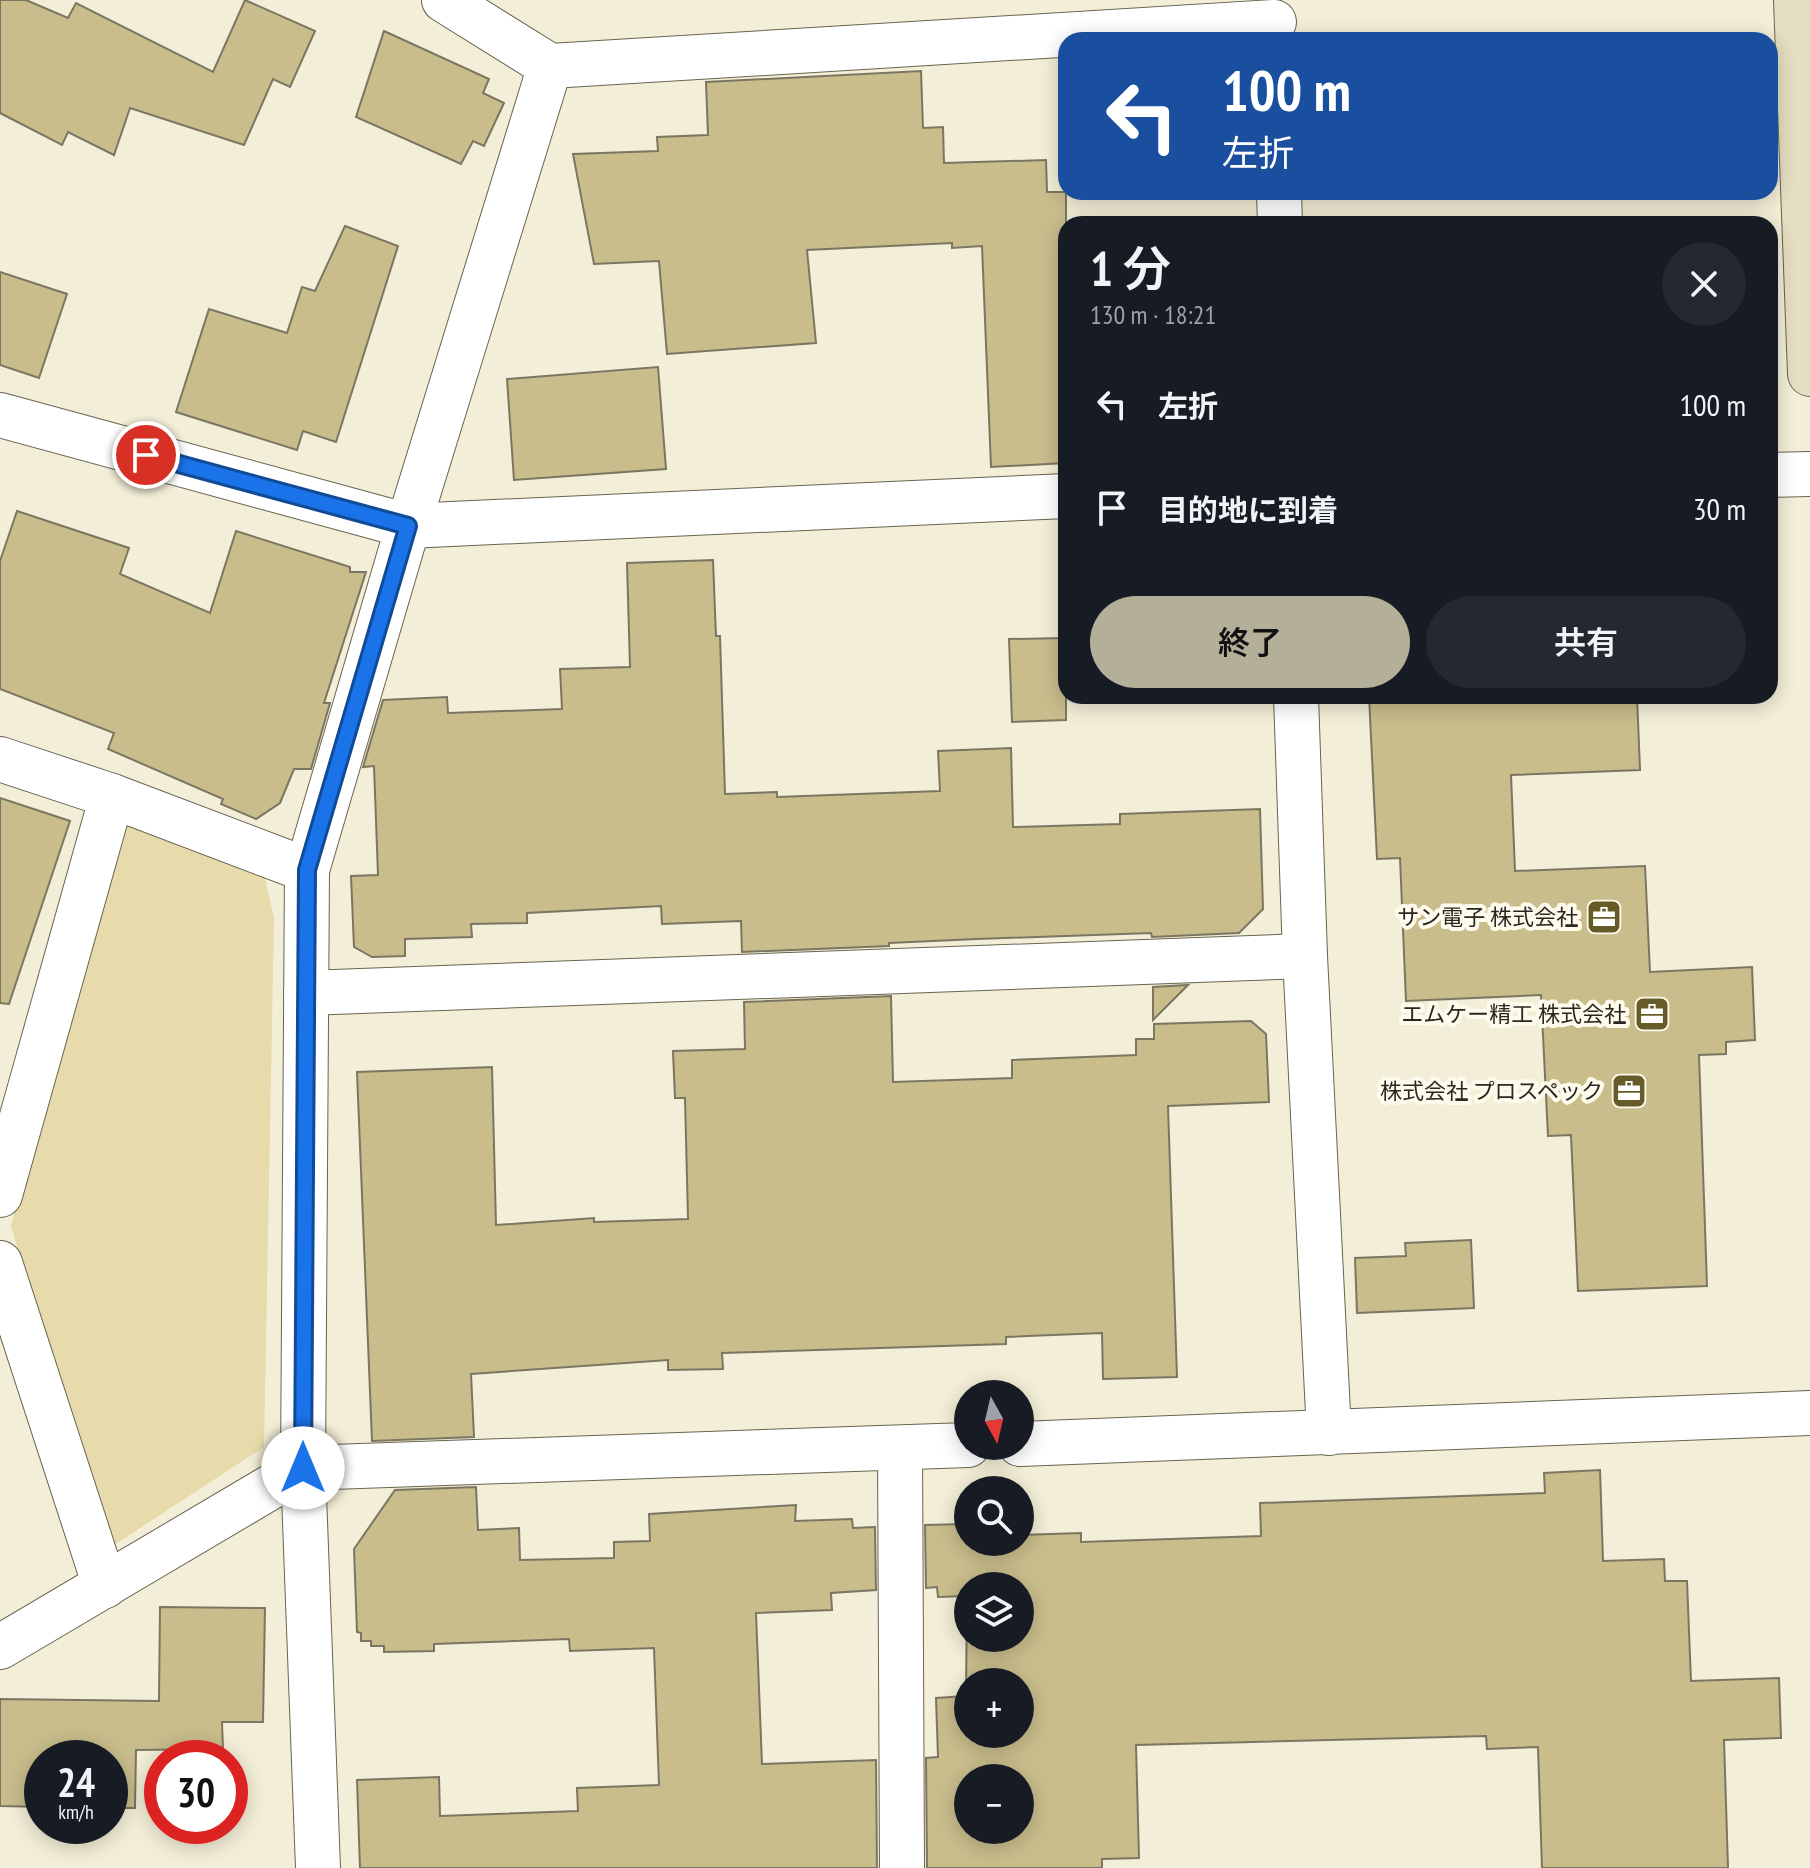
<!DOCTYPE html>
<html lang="ja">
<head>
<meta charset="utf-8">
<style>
  :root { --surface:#171b24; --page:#242831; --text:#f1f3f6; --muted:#9ea1a6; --accent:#b3af99 }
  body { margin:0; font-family:"PT Sans Narrow","Noto Sans JP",sans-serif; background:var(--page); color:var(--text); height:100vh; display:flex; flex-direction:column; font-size:30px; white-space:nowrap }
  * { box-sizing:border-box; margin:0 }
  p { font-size:26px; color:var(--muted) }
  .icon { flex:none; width:44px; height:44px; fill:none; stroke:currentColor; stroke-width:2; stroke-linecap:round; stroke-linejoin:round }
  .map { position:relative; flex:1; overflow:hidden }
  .side { position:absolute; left:1058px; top:216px; width:720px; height:488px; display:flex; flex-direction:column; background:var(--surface); border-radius:24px; box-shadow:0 4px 20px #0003 }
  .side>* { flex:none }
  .top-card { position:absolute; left:1058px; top:32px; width:720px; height:168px; border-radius:24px; box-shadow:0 4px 20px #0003; background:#1a4fa0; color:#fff; overflow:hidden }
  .needle { width:52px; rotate:172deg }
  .buttons { position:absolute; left:954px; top:1380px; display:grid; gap:16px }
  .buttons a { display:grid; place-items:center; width:80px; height:80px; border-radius:50%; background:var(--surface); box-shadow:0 4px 20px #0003; font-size:40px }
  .speed { position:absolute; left:24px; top:1740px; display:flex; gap:16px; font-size:40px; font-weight:700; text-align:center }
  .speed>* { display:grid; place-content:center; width:104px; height:104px; border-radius:50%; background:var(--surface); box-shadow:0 4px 20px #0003; line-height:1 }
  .speed small { font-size:20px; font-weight:400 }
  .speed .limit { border:12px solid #d22; background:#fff; color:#111 }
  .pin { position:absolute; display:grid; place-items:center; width:68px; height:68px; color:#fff; margin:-34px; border:4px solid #fff; border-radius:50%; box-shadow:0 2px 8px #0007 }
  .me { position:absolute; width:88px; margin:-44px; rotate:0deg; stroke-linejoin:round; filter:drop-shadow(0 0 6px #0008) }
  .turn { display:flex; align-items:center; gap:28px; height:168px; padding:0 32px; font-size:36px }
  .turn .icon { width:104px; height:104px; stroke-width:2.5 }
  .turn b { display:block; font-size:56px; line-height:68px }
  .round { display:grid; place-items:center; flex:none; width:84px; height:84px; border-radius:42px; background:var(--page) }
  .headline { display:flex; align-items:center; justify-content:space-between; height:136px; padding:0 32px }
  h1 { font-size:48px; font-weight:600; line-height:60px }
  .primary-button { display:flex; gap:16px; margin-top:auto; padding:16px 32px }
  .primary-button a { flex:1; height:92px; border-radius:48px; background:var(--accent); color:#111; font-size:32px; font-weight:600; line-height:92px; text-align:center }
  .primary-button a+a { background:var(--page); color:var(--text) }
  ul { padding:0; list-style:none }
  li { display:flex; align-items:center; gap:24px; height:104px; padding:0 32px }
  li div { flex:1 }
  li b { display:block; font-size:30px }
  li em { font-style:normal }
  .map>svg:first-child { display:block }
  .green { fill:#e7dbab }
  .building { fill:#c9bd8c; stroke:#7b7662; stroke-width:2; fill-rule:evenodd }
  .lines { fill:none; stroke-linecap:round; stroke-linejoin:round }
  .street-casing { stroke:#686450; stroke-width:46 }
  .secondary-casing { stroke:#686450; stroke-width:46 }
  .street { stroke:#fff; stroke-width:44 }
  .secondary { stroke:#e5dec2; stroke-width:44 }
  .route-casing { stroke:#114b97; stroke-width:20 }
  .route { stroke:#1a73e8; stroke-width:14 }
  .labels { text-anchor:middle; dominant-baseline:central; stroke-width:8; stroke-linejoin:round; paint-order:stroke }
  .poi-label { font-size:22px; fill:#29271f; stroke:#fefbed; text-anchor:end }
</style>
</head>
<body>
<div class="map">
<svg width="1810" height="1868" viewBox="0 0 1810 1868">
  <rect width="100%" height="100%" fill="#f3eed7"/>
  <path class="green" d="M126,819L263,870L274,918L264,1447L108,1549L11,1226Z"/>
  <g class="building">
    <path d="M0,0H26L68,18L76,3L213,72L245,0L315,31L290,87L273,79L244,145L130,108L114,155L68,132L62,145L0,113Z"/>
    <path d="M384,31L489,79L483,93L504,103L484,146L473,141L461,164L356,117Z"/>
    <path d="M921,71L923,128L943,127L944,163L1046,160L1047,192H1066V463L991,467L982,246L952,248V243L807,250L816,343L667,354L659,261L594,264L573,154L658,151L657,137L708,135L706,82Z"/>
    <path d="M345,226L398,246L336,442L303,431L297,450L176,412L209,309L287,333L302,287L315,291Z"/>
    <path d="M0,272L67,294L39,378L0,365Z"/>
    <path d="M658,367L666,469L514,480L507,379Z"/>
    <path d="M17,511L129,548L120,574L210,613L236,531L350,567V572H366L324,703H330L311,769H294L280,803L256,819L221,804L223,799L108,749L114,733L0,689V561Z"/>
    <path d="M713,560L716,636H720L725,794L777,792V797L940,791L938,751L1011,748L1013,827L1120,824V814L1260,809L1263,909L1239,933L1152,937L1151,933L977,939L889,943V946L742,952L741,921L662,924L661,906L527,913V923L471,924L472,937L405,939V956L372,957L354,947L351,876L378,875L374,766L363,767L383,700L447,697L448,713L562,709L560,669L630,667L627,563Z"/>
    <path d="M1066,638V720L1012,722L1009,639Z"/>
    <path d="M1369,696H1637L1640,770L1511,775L1515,871L1645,866L1650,972L1752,967L1755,1040L1726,1042V1054L1699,1055L1707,1286L1578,1291L1571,1135L1548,1136L1541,995L1406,1001L1400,858L1377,859Z"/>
    <path d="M0,798L70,821L9,1004L0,1003Z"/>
    <path d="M1188,985L1153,1020V987Z"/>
    <path d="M891,996L893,1082L1012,1078V1060L1136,1055V1039H1154V1024L1251,1021L1266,1034L1269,1102L1168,1106L1177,1377L1103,1379L1102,1333L1006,1337V1344L722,1353L723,1369L668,1370V1360L471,1374L474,1437L372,1441L357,1072L492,1067L496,1225L594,1218V1222L688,1219L685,1098H675L673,1051L745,1049L744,1002Z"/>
    <path d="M1471,1240L1474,1308L1357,1313L1355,1258L1406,1256L1405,1243Z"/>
    <path d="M1600,1470L1603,1561L1664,1559L1665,1581H1687L1691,1681L1779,1678L1781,1738L1724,1740L1728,1868H1542L1538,1747L1487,1749L1486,1736L1136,1745L1139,1858L1102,1859V1868H927L926,1758L938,1757L936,1698L966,1696L967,1596L938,1597L937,1587L926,1588L925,1525L965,1524L968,1542H1020V1535L1081,1533V1542L1261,1536L1260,1503L1545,1493L1544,1473ZM968,1586H1020V1638H968ZM968,1682H1020V1734H968ZM968,1778H1020V1830H968Z"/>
    <path d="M476,1487L478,1530L519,1528L520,1560L614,1558V1542L650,1541L649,1514L796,1505L795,1521L852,1519L853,1528L875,1527L876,1590L831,1593L832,1610L756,1613L762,1764L876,1760L877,1868H360L357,1780L439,1777L440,1816L578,1811L577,1788L659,1785L654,1648L570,1651L569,1639L434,1644V1651L384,1652V1646H371V1641H361V1633L357,1632L354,1549L395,1490Z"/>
    <path d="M160,1607L265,1608L263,1722H222L223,1749L136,1750L135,1808H110V1758H42V1807L0,1806V1699L159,1701Z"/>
  </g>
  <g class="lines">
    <defs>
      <g id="street">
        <path d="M444,0L550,66L1274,22"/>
        <path d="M1279,192L1280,224"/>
        <path d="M0,415L408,526L1066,496"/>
        <path d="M1770,475L1810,474"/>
        <path d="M1296,696L1305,956L1329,1433"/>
        <path d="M0,759L112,796L307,870"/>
        <path d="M306,993L1305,956"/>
        <path d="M0,1195L112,796"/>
        <path d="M0,1263L105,1586"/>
        <path d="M1020,1444L1810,1413"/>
        <path d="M900,1448L902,1868"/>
        <path d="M0,1647L303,1468L968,1445"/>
        <path d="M318,1868L303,1468L307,870L408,526L550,66"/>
      </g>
      <path id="secondary" d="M1796,0L1810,374"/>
    </defs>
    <use href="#street" class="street-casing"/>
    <use href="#secondary" class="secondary-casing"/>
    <use href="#street" class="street"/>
    <use href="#secondary" class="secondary"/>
  </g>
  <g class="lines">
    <defs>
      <path id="route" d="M146,455L408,526L307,870L303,1468"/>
    </defs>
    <use href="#route" class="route-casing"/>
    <use href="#route" class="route"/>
  </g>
  <defs>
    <symbol id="office-square" viewBox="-11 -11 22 22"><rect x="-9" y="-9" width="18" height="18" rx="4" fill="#675b27" stroke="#fefbed"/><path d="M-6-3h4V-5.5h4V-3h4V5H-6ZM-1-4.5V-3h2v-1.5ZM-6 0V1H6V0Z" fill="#fff"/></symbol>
  </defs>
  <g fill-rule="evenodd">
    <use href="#office-square" x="1584" y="897" width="40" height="40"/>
    <use href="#office-square" x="1632" y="994" width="40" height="40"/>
    <use href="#office-square" x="1609" y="1071" width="40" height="40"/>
  </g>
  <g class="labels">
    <g class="poi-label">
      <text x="1578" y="917">サン電子 株式会社</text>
      <text x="1626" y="1014">エムケー精工 株式会社</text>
      <text x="1603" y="1091">株式会社 プロスペック</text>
    </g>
  </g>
</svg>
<div class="buttons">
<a><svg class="needle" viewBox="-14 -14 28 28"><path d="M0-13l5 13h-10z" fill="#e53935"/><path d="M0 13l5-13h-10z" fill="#9ea1a6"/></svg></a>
<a><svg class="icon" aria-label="search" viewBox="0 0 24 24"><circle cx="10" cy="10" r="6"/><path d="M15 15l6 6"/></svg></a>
<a><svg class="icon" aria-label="layers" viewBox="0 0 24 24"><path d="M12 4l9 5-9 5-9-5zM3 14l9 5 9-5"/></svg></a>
<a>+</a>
<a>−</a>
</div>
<div class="speed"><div>24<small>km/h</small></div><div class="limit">30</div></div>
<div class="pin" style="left:146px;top:455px;background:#d93025"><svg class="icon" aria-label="arrive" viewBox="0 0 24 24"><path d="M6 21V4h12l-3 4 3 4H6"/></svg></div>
<svg class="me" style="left:303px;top:1468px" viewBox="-20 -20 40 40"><circle r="19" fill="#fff"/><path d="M0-13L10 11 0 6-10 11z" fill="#1a73e8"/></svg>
<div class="top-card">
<div class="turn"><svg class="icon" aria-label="left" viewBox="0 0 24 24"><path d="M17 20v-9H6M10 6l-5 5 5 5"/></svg><div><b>100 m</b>左折</div></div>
</div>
<section class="side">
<div class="headline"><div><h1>1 分</h1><p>130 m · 18:21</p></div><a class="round"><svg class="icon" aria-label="close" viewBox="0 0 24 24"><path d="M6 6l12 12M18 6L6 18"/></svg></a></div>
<ul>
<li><svg class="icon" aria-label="left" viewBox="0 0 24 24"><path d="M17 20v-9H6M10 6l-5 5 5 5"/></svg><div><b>左折</b></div><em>100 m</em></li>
<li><svg class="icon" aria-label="arrive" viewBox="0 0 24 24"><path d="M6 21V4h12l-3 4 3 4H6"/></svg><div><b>目的地に到着</b></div><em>30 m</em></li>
</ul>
<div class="primary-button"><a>終了</a><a>共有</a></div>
</section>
</div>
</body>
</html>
